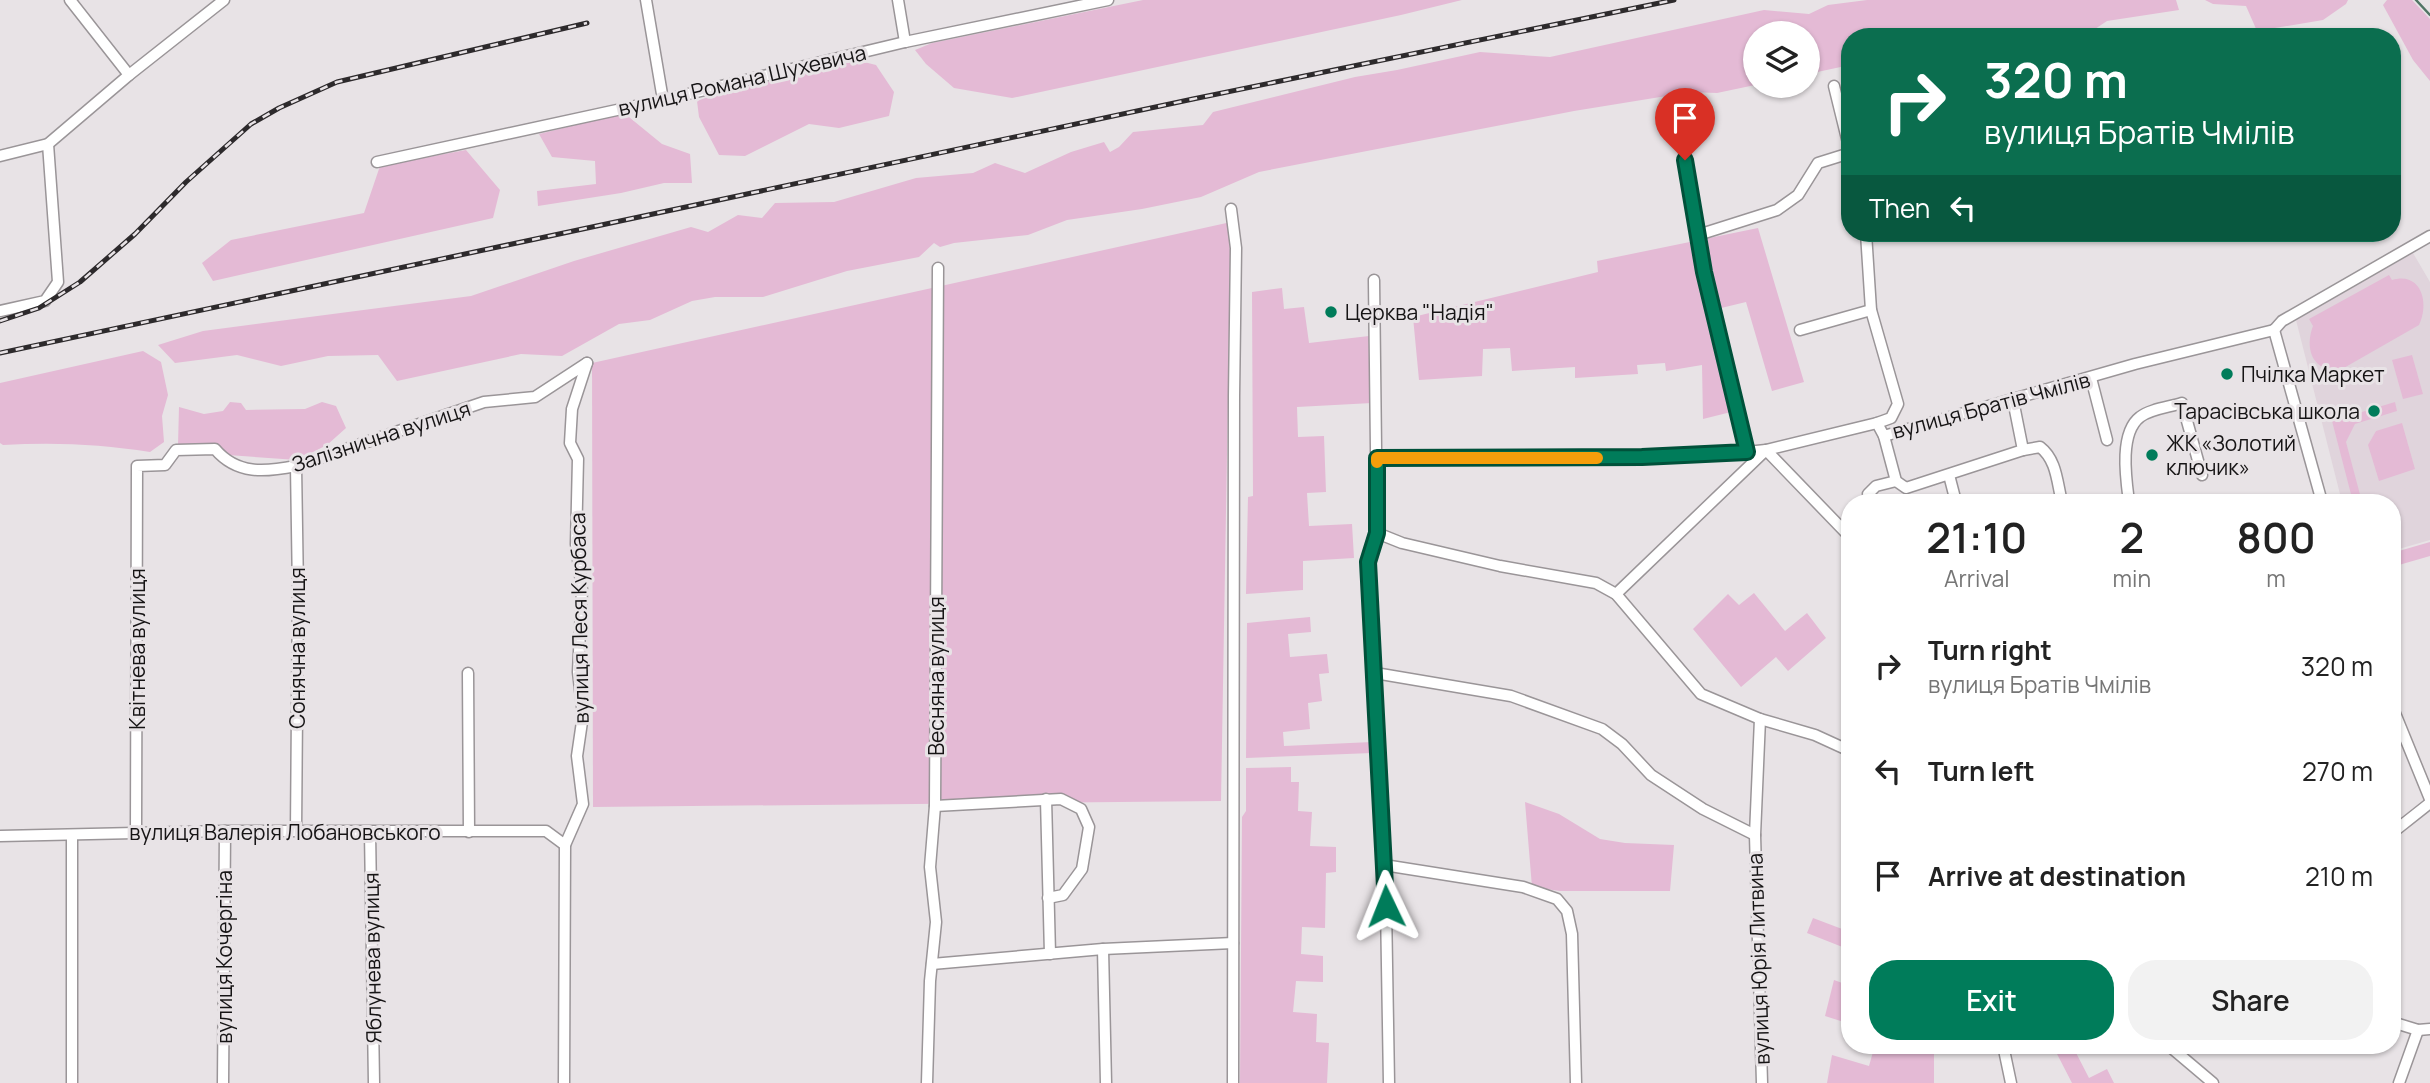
<!DOCTYPE html>
<html lang="en">
<head>
<meta charset="utf-8">
<style>
  :root { --surface:#fff; --page:#f2f2f2; --text:#222; --muted:#767676; --accent:#007c5a }
  body { margin:0; font-family:Manrope,sans-serif; background:var(--page); color:var(--text); height:100vh; display:flex; flex-direction:column; font-size:26px; white-space:nowrap }
  * { box-sizing:border-box; margin:0 }
  p { font-size:23px; color:var(--muted) }
  .icon { flex:none; width:38px; height:38px; fill:none; stroke:currentColor; stroke-width:2; stroke-linecap:round; stroke-linejoin:round }
  .map { position:relative; flex:1; overflow:hidden }
  .panel { position:absolute; left:1841px; top:494px; width:560px; height:560px; display:flex; flex-direction:column; background:var(--surface); border-radius:28px; box-shadow:0 2px 5px #0004 }
  .panel>* { flex:none }
  .guide { position:absolute; left:1841px; top:28px; width:560px; height:214px; border-radius:28px; box-shadow:0 2px 5px #0004; background:#0b6e4f; color:#fff; overflow:hidden }
  .controls { position:absolute; left:1743px; top:21px; display:grid; gap:14px }
  .controls a { display:grid; place-items:center; width:77px; height:77px; border-radius:50%; background:var(--surface); box-shadow:0 2px 5px #0004; font-size:35px }
  .pin { position:absolute; display:grid; place-items:center; width:60px; height:60px; color:#fff; margin:-72px -30px; border-radius:50% 50% 50% 0; rotate:-45deg; box-shadow:0 0 7px #0007 }
  .pin .icon { rotate:45deg }
  .me { position:absolute; width:77px; margin:-38px; rotate:358deg; stroke-linejoin:round; filter:drop-shadow(0 0 5px #0008) }
  .turn { display:flex; align-items:center; gap:24px; height:147px; padding:0 28px; font-size:32px }
  .turn .icon { width:91px; height:91px; stroke-width:2.5 }
  .turn b { display:block; font-size:49px; line-height:60px }
  .then { display:flex; align-items:center; height:66px; padding:0 28px; background:#0003; gap:14px; font-size:26px }
  .eta { display:flex; justify-content:space-evenly; align-items:center; height:119px; text-align:center }
  .eta b { font-size:42px; font-weight:600; line-height:49px }
  .action { display:flex; gap:14px; margin-top:auto; padding:14px 28px }
  .action a { flex:1; height:80px; border-radius:28px; background:var(--accent); color:#fff; font-size:28px; font-weight:600; line-height:80px; text-align:center }
  .action a+a { background:var(--page); color:var(--text) }
  ul { padding:0; list-style:none }
  li { display:flex; align-items:center; gap:21px; height:105px; padding:0 28px }
  li div { flex:1 }
  li b { display:block; font-size:26px }
  li em { font-style:normal }
  .map>svg:first-child { display:block }
  .built { fill:#e0d4dc }
  .green { fill:#e4bad5 }
  .lines { fill:none; stroke-linecap:round; stroke-linejoin:round }
  .stream { stroke:#507565; stroke-width:2.5 }
  .minor-casing { stroke:#9a9598; stroke-width:13 }
  .minor { stroke:#fff; stroke-width:10 }
  .rail-casing { stroke:#2d2a2c; stroke-width:5 }
  .rail { stroke:#e8e3e6; stroke-width:2.5; stroke-dasharray:8; stroke-linecap:butt }
  .route-casing { stroke:#00513a; stroke-width:18 }
  .route { stroke:#007c5a; stroke-width:12 }
  .slow { stroke:#f59e0b; stroke-width:12 }
  .poi-dot { fill:#007c5a; stroke:#e8e3e6; stroke-width:2.5 }
  .labels { text-anchor:middle; dominant-baseline:central; stroke-width:6; stroke-linejoin:round; paint-order:stroke }
  .street-label { font-size:21px; fill:#161415; stroke:#e8e3e6 }
  .poi-label { font-size:21px; fill:#161415; stroke:#e8e3e6; text-anchor:start }
</style>
</head>
<body>
<div class="map">
<svg width="2430" height="1083" viewBox="0 0 2430 1083">
  <rect width="100%" height="100%" fill="#e8e3e6"/>
  <path class="built" d="M2413,253L2430,282V540L2392,551V502H2342L2296,320Z"/>
  <g class="green">
    <path d="M1143,0H1462L1401,15L1012,98L954,88L926,64L915,50L932,43Z"/>
    <path d="M1867,0H2176L2179,10L2107,21L2083,37H1850V65L1808,74V33H1755V85L1717,93L1691,92L1574,111L1259,172L1201,197L1142,209L1067,220L1028,235L954,243L940,247L934,243L919,257L847,271L763,297H715L692,301L650,320L619,324L562,356L521,354L397,381L378,355L328,356L281,366L237,355L175,363L158,345L203,331L471,296L574,261L691,227L708,232L738,215L762,218L775,203L834,202L916,178L973,173L995,163L1025,173L1071,152L1104,142L1110,152L1119,147L1133,132L1203,125L1213,112L1355,77L1397,70L1480,52L1550,57L1764,10L1809,14L1828,5Z"/>
    <path d="M2205,0H2348L2346,4L2323,20L2257,31L2246,6L2213,4Z"/>
    <path d="M2387,0H2412L2430,19V81L2413,60L2383,5Z"/>
    <path d="M856,60L876,65L894,92L889,116L839,128L809,124L745,156L719,155L699,117L697,101L714,95Z"/>
    <path d="M624,113L662,144L690,154L692,183H664L621,193L538,206L537,191L596,184L595,161L552,157L539,134Z"/>
    <path d="M466,150L500,190L493,218L213,281L202,263L231,240L364,213L380,166Z"/>
    <path d="M1231,222L1221,801L593,807L592,363Z"/>
    <path d="M1758,228L1804,382L1772,391L1746,302L1717,309L1743,409L1703,419L1702,365L1666,371L1665,363L1637,365L1638,374L1575,378V367L1512,371L1510,348L1483,349L1482,376L1419,380L1413,317L1598,272L1597,261Z"/>
    <path d="M2389,275L2392,280C2421,271 2430,303 2419,325L2342,369C2313,374 2304,349 2313,326L2309,319Z"/>
    <path d="M1282,288L1284,309L1304,307L1309,343L1369,336L1372,403L1297,407L1298,437L1324,436L1326,492L1307,493L1309,526L1352,524L1354,558L1303,561V590L1246,594L1248,497L1253,496L1252,292Z"/>
    <path d="M143,351L161,362L168,395L162,416L164,442L150,452C101,444 53,442 3,445L0,443V383Z"/>
    <path d="M2412,355L2423,394L2403,399L2392,360Z"/>
    <path d="M230,402L241,403L246,410L305,409L322,402L336,406L346,428L327,445L297,460L186,452L178,445L179,407L204,414L223,411Z"/>
    <path d="M2395,402L2397,411L2355,424L2346,442L2362,502H2353L2332,421Z"/>
    <path d="M2402,423L2415,469L2379,481L2368,445L2376,431Z"/>
    <path d="M2430,542V556L2392,567V553Z"/>
    <path d="M1754,593L1785,631L1807,613L1826,638L1788,671L1776,657L1741,687L1693,629L1728,594L1739,605Z"/>
    <path d="M1310,617L1311,632L1288,634L1290,657L1327,654L1329,673L1319,674L1322,701L1308,703L1310,729L1283,732L1284,746L1372,742V753L1246,758L1247,623Z"/>
    <path d="M1291,767V782H1299L1298,811L1312,812L1310,846L1336,847V872L1326,873L1325,928L1302,927L1301,954L1323,956V982L1296,981L1293,1012L1317,1014L1316,1042L1329,1043L1327,1083H1240L1242,817L1246,811V768Z"/>
    <path d="M1525,802L1559,814L1600,839L1625,843L1674,845L1670,891H1560L1532,887Z"/>
    <path d="M1813,918L1850,932V950L1807,933Z"/>
    <path d="M1850,971V1024L1825,1016L1834,980L1845,984Z"/>
    <path d="M1875,1045H1934V1083H1827L1832,1055L1869,1066Z"/>
    <path d="M2072,1045L2089,1078L2107,1069L2114,1083H2072L2056,1052Z"/>
  </g>
  <g class="lines">
    <path class="stream" d="M2416,0L2430,15"/>
    <defs>
      <g id="minor">
        <path d="M70,0L129,75"/>
        <path d="M646,0L663,100"/>
        <path d="M898,0L905,42"/>
        <path d="M1834,86L1850,151"/>
        <path d="M1695,103L1682,139L1704,272L1747,452"/>
        <path d="M0,156L48,144L129,75L224,0"/>
        <path d="M377,162L663,100L905,42L1108,0"/>
        <path d="M1231,209L1236,248L1234,396L1233,1083"/>
        <path d="M1866,233L1871,310L1898,404L1891,418L1877,423"/>
        <path d="M1698,235L1777,210L1798,195L1818,163L1850,153"/>
        <path d="M1374,280L1377,533L1368,562L1386,906L1389,1083"/>
        <path d="M0,311L45,301L58,282L48,144"/>
        <path d="M1800,330L1871,310"/>
        <path d="M2274,330L2282,321L2430,236"/>
        <path d="M2274,330L2322,502"/>
        <path d="M2091,378L2107,440"/>
        <path d="M1884,436L1896,481L1906,488L2023,450L2013,400"/>
        <path d="M2023,450L2040,447C2057,460 2057,483 2062,502"/>
        <path d="M1377,458C1506,458 1637,464 1766,450L1877,423L1884,436L2135,364L2274,330"/>
        <path d="M296,466L298,591L296,831"/>
        <path d="M1949,475L1956,502"/>
        <path d="M1876,502L1868,494L1876,486L1896,481"/>
        <path d="M2129,502C2126,479 2119,433 2140,417C2150,409 2170,407 2182,403L2202,475"/>
        <path d="M1377,533L1402,543L1500,566L1596,583L1616,594L1701,694L1760,719L1815,735L1850,751"/>
        <path d="M1616,594L1766,450L1850,537"/>
        <path d="M468,673L469,832"/>
        <path d="M1375,673L1511,696L1602,729L1622,744L1651,775L1703,809L1755,835"/>
        <path d="M2392,706L2430,799"/>
        <path d="M1760,719L1755,835L1762,1083"/>
        <path d="M1046,799L1050,954"/>
        <path d="M935,806L1061,799L1081,809L1089,827L1082,869L1063,895L1048,898"/>
        <path d="M136,832L137,466L165,465L176,450L215,449C237,475 265,472 296,466L484,402L535,397L587,363"/>
        <path d="M370,832L374,1083"/>
        <path d="M2392,833L2430,803"/>
        <path d="M72,835V1083"/>
        <path d="M0,836L225,831H546L565,845"/>
        <path d="M1384,865L1523,887L1557,899L1567,911L1572,934L1576,1083"/>
        <path d="M1103,949L1106,1083"/>
        <path d="M932,964L1103,949L1233,943"/>
        <path d="M2392,1022L2418,1030L2430,1029"/>
        <path d="M2003,1045L2011,1083"/>
        <path d="M2168,1045L2213,1083"/>
        <path d="M223,1083L225,831"/>
        <path d="M564,1083L565,845L583,804L577,756L583,715L578,672L582,590L576,544L578,459L570,443L572,409L587,363"/>
        <path d="M927,1083L930,981L936,922L930,867L935,806L938,268"/>
        <path d="M2399,1083L2418,1030"/>
      </g>
    </defs>
    <use href="#minor" class="minor-casing"/>
    <use href="#minor" class="minor"/>
    <defs>
      <g id="rail">
        <path d="M0,321L39,308L80,282L135,234L186,182L251,124L279,108L337,82L587,23"/>
        <path d="M0,353L1193,99L1674,0"/>
      </g>
    </defs>
    <use href="#rail" class="rail-casing"/>
    <use href="#rail" class="rail"/>
  </g>
  <g class="lines">
    <defs>
      <path id="route" d="M1386,906L1368,562L1377,533V458L1642,457L1747,452L1704,272L1685,160"/>
    </defs>
    <use href="#route" class="route-casing"/>
    <use href="#route" class="route"/>
    <path class="slow" d="M1377,462V458H1597"/>
  </g>
  <g class="poi-dot">
    <circle cx="1331" cy="312" r="7"/>
    <circle cx="2227" cy="374" r="7"/>
    <circle cx="2374" cy="411" r="7"/>
    <circle cx="2152" cy="455" r="7"/>
  </g>
  <g class="labels">
    <g class="street-label">
      <text transform="translate(742 80) rotate(-13)">вулиця Романа Шухевича</text>
      <text transform="translate(1991 405) rotate(-15)">вулиця Братів Чмілів</text>
      <text transform="translate(381 436) rotate(-18)">Залізнична вулиця</text>
      <text transform="translate(579 618) rotate(-91)">вулиця Леся Курбаса</text>
      <text transform="translate(297 648) rotate(-90)">Сонячна вулиця</text>
      <text transform="translate(137 649) rotate(-90)">Квітнева вулиця</text>
      <text transform="translate(936 676) rotate(-90)">Весняна вулиця</text>
      <text x="285" y="832">вулиця Валерія Лобановського</text>
      <text transform="translate(224 957) rotate(-90)">вулиця Кочергіна</text>
      <text transform="translate(372 958) rotate(-91)">Яблунева вулиця</text>
      <text transform="translate(1758 959) rotate(-92)">вулиця Юрія Литвина</text>
    </g>
    <g class="poi-label">
      <text x="1345" y="312">Церква "Надія"</text>
      <text x="2241" y="374">Пчілка Маркет</text>
      <text x="2360" y="411" text-anchor="end">Тарасівська школа</text>
      <text x="2166" y="443">ЖК «Золотий<tspan x="2166" dy="24">ключик»</tspan></text>
    </g>
  </g>
</svg>
<div class="controls">
<a><svg class="icon" aria-label="layers" viewBox="0 0 24 24"><path d="M12 4l9 5-9 5-9-5zM3 14l9 5 9-5"/></svg></a>
</div>
<div class="pin" style="left:1685px;top:160px;background:#d93025"><svg class="icon" aria-label="arrive" viewBox="0 0 24 24"><path d="M6 21V4h12l-3 4 3 4H6"/></svg></div>
<svg class="me" style="left:1386px;top:906px" viewBox="-20 -20 40 40"><path d="M0-17L14 15 0 8-14 15z" fill="#007c5a" stroke="#fff" stroke-width="4"/></svg>
<div class="guide">
<div class="turn"><svg class="icon" aria-label="right" viewBox="0 0 24 24"><path d="M7 20v-9h11M14 6l5 5-5 5"/></svg><div><b>320 m</b>вулиця Братів Чмілів</div></div>
<div class="then">Then<svg class="icon" aria-label="left" viewBox="0 0 24 24"><path d="M17 20v-9H6M10 6l-5 5 5 5"/></svg></div>
</div>
<section class="panel">
<div class="eta">
<div><b>21:10</b><p>Arrival</p></div>
<div><b>2</b><p>min</p></div>
<div><b>800</b><p>m</p></div>
</div>
<ul>
<li><svg class="icon" aria-label="right" viewBox="0 0 24 24"><path d="M7 20v-9h11M14 6l5 5-5 5"/></svg><div><b>Turn right</b><p>вулиця Братів Чмілів</p></div><em>320 m</em></li>
<li><svg class="icon" aria-label="left" viewBox="0 0 24 24"><path d="M17 20v-9H6M10 6l-5 5 5 5"/></svg><div><b>Turn left</b></div><em>270 m</em></li>
<li><svg class="icon" aria-label="arrive" viewBox="0 0 24 24"><path d="M6 21V4h12l-3 4 3 4H6"/></svg><div><b>Arrive at destination</b></div><em>210 m</em></li>
</ul>
<div class="action"><a>Exit</a><a>Share</a></div>
</section>
</div>
</body>
</html>
